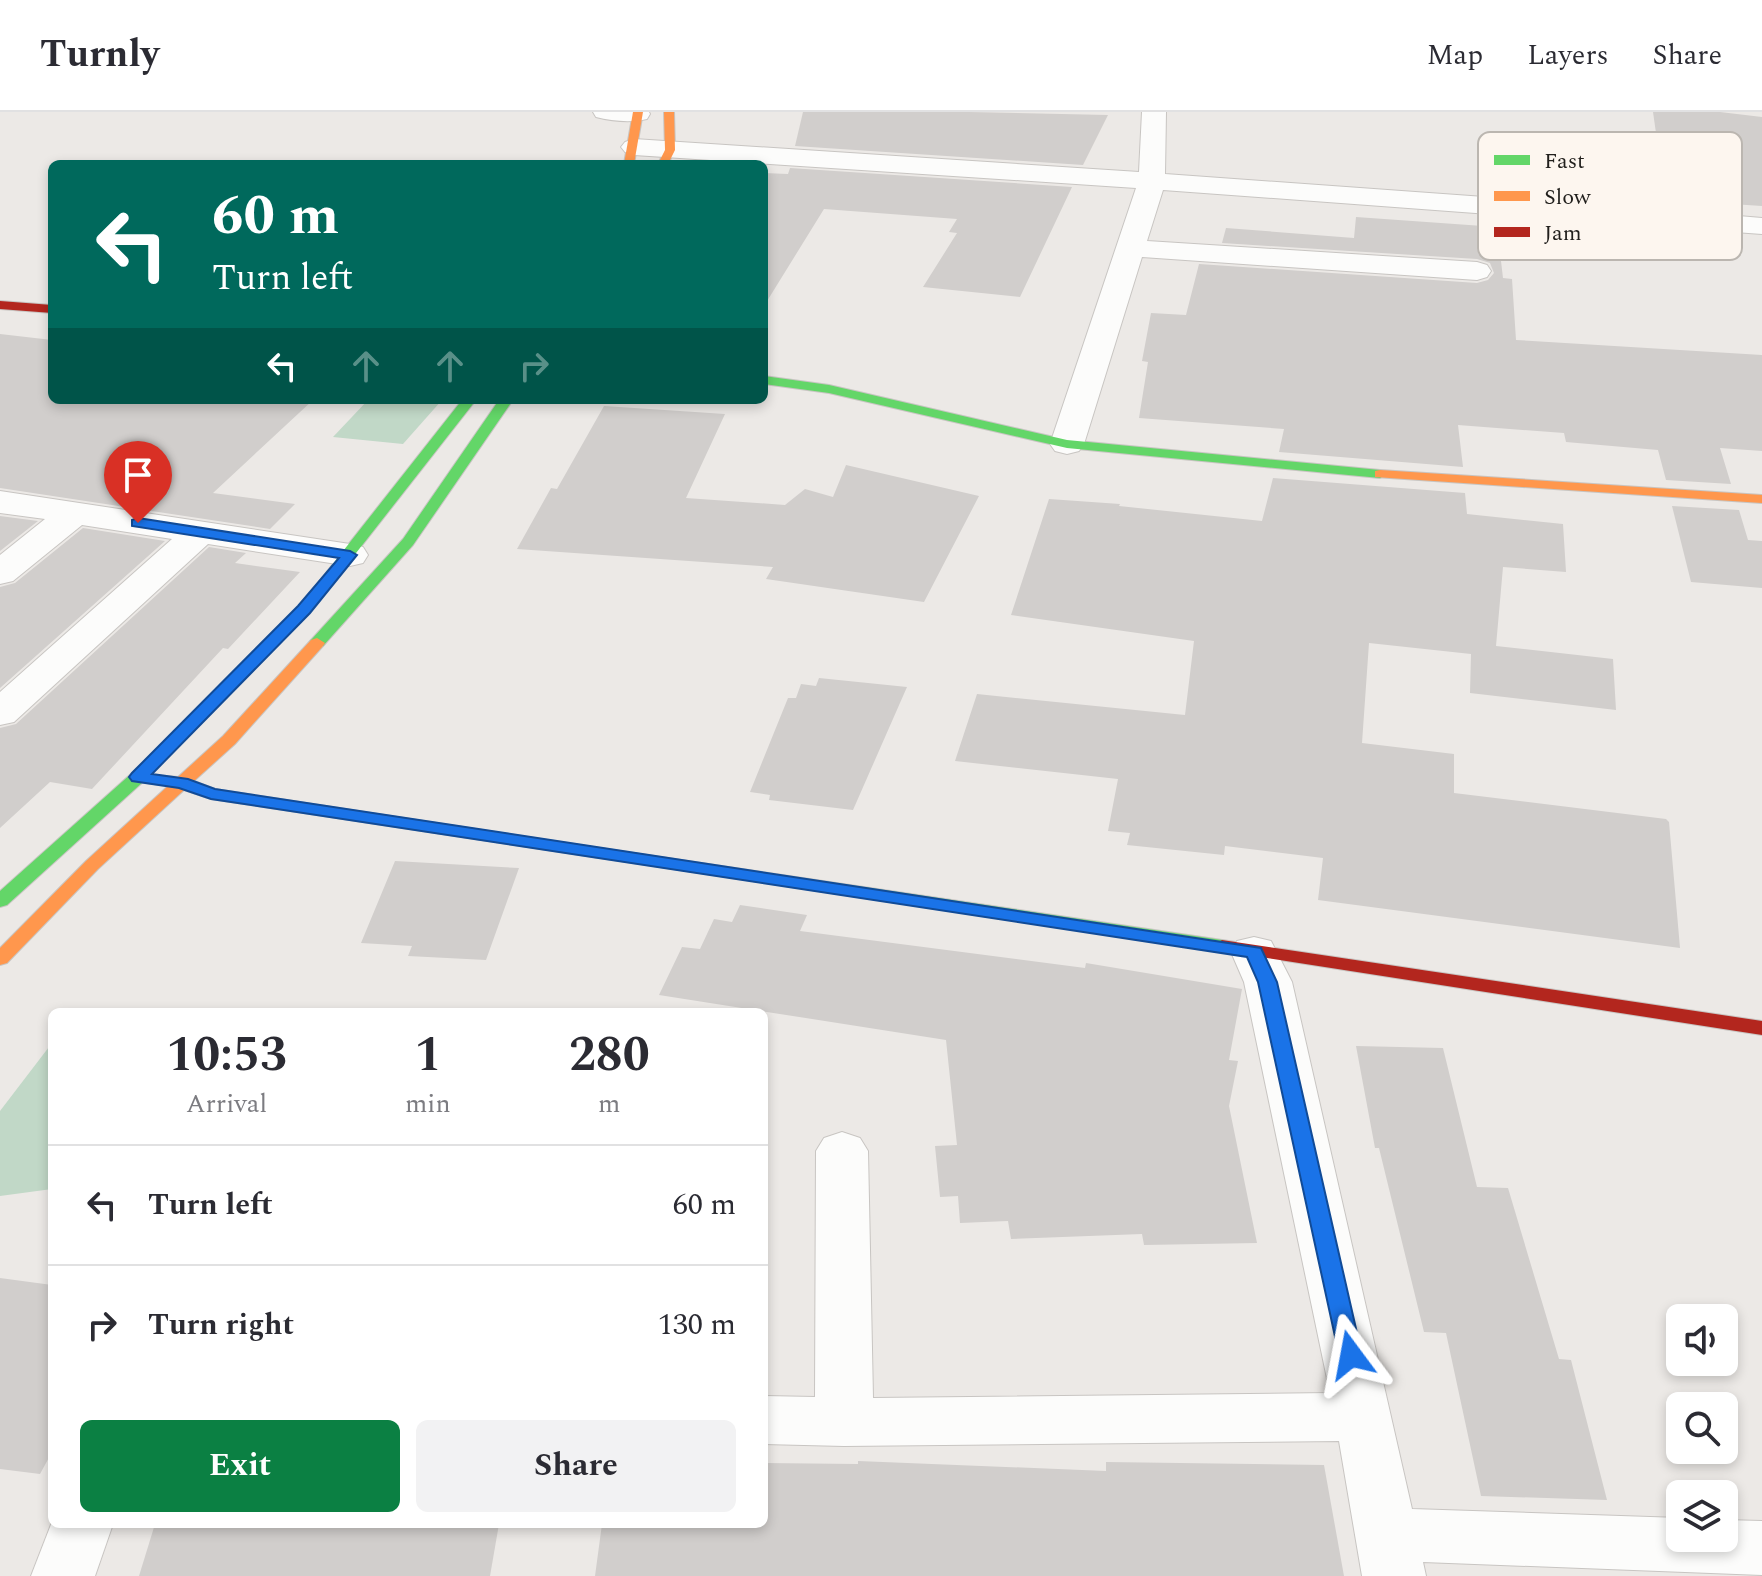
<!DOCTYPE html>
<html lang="en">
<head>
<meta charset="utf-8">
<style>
  :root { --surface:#fff; --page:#f2f2f3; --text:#2b2b33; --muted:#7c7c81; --line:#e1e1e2; --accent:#0b8043 }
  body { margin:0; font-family:Spectral,serif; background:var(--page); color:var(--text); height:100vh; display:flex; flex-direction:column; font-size:30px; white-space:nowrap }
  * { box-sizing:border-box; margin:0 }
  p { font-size:26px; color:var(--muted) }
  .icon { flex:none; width:44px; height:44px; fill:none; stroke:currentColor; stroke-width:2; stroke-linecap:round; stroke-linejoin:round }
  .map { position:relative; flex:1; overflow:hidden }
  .side { position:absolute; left:48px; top:896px; width:720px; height:520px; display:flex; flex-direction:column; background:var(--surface); border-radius:12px; box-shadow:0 4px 12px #0003 }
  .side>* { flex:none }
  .guide { position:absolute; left:48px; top:48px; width:720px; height:244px; border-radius:12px; box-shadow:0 4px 12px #0003; background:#00695c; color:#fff; overflow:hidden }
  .controls { position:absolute; left:1666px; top:1192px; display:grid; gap:16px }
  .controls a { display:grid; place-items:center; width:72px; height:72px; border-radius:12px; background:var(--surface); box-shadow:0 4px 12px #0003; font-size:40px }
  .pin { position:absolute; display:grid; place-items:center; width:68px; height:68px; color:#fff; margin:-82px -34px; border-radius:50% 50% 50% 0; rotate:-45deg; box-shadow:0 0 8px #0007 }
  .pin .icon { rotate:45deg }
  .me { position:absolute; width:88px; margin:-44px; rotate:347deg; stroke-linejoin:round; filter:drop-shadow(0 0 6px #0008) }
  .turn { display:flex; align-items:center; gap:28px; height:168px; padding:0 32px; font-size:36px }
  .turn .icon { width:104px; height:104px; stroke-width:2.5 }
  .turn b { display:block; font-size:56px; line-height:68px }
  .lanes { display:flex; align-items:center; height:76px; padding:0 32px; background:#0003; justify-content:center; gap:40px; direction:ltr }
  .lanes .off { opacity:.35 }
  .eta { display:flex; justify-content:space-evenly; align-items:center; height:136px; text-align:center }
  .eta b { font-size:48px; font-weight:700; line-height:56px }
  .primary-button { display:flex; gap:16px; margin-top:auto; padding:16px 32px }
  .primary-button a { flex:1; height:92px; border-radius:12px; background:var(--accent); color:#fff; font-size:32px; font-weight:700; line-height:92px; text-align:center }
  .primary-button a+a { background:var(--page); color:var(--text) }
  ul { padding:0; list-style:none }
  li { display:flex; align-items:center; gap:24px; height:120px; padding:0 32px; border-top:2px solid var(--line) }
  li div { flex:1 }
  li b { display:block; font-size:30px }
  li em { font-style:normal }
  header { display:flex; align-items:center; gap:48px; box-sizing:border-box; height:112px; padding:0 40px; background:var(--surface); border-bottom:2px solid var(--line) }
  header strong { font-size:38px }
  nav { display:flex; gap:44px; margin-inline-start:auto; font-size:28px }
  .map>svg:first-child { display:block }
  .green { fill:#c1d8c7 }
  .building { fill:#d1cecc }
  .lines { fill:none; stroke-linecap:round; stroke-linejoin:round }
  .street-casing { stroke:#c8c5c2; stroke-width:2 }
  .fast-casing { stroke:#c8c5c2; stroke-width:2 }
  .slow-casing { stroke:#c8c5c2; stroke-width:2 }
  .jam-casing { stroke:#c8c5c2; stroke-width:2 }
  .street { fill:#fcfcfb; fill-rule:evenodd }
  .fast { fill:#63d668; fill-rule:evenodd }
  .slow { fill:#ff974d; fill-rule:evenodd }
  .jam { fill:#b3261e; fill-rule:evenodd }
  .route { fill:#1a73e8; stroke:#114b97; stroke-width:2 }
  .key { fill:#fdf6ef; stroke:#bbb6b0; stroke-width:2 }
  .key-label { font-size:22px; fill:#211f1c }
</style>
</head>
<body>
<header>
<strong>Turnly</strong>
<nav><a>Map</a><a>Layers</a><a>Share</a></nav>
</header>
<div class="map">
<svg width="1762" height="1464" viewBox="0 0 1762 1464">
  <rect width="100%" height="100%" fill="#ece9e6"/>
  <g class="green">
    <path d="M368,288H442L403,332L333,325Z"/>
    <path d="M52,931V1077L0,1084V999Z"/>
  </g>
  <g class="building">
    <path d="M803,0H969L1108,3L1083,53L795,34Z"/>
    <path d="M1653,0H1720L1762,5V94L1702,90L1700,84L1691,83L1686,50L1712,46L1717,39L1710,31L1660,32L1652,43L1658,82L1606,79L1590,25L1657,28Z"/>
    <path d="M790,56L1072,75L1020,185L923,175L957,121L949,120L957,107L824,97L764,194V61L788,62Z"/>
    <path d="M1356,105L1497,115L1503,166L1512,167L1516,228L1762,243V339L1720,336L1731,372L1666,368L1658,338L1566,330L1564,321L1458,313L1463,355L1279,340L1284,317L1139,306L1148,250L1142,249L1151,201L1186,203L1199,152L1477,171L1488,168L1494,161L1490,151L1477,147L1222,131L1226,116L1354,126Z"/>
    <path d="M0,222L52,228V288H313L213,381L295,392L270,417L0,376Z"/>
    <path d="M604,294L725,302L686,386L785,393L805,377L833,385L846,353L979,384L924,490L766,467L773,455L517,437L551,376L557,377Z"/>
    <path d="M1273,366L1465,381L1467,402L1563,412L1566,460L1503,455L1496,534L1613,547L1616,598L1470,581L1471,542L1369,531L1362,631L1454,642V681L1666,707L1669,710L1680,836L1318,788L1323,746L1225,734L1224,743L1127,733L1130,721L1108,719L1118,667L955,649L977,582L1185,603L1194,529L1011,503L1049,387L1120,392L1119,394L1262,409Z"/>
    <path d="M1672,394L1739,398L1748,428L1762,429V476L1691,470Z"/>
    <path d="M0,404L38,409L0,439Z"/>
    <path d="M83,416L165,429L0,576V475L15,471Z"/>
    <path d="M209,435L246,441L235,451L300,460L228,537L223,536L92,677L50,670L0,716V616L16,612Z"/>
    <path d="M819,566L907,575L853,698L769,688L770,683L750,680L788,586H796L801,572L816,574Z"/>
    <path d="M395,749L519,756L486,848L408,844L412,834L361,831Z"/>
    <path d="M740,793L807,803L800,819L1085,856L1086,851L1242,877L1229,948L1238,949L1229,994L1257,1131L1144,1133L1142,1122L1011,1127L1008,1109L960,1111L958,1084L940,1085L935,1034L957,1033L946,928L659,883L682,835L700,837L714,807L732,810Z"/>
    <path d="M1356,934L1443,936L1477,1075L1508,1076L1559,1247L1571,1248L1607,1388L1481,1384L1446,1221L1424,1220L1379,1036H1375Z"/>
    <path d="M0,1166L52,1173V1340L40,1362L0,1357Z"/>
    <path d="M858,1349L1106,1359V1350L1324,1353L1344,1464H595L602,1412H764V1351L858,1352Z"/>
    <path d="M155,1412H499L490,1464H139Z"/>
  </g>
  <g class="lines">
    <defs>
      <g id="street">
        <path d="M593,0H649L650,2L647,7C631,11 612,9 596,5Z"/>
        <path d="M1142,0H1166L1165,62L1663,98L1655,43L1662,34H1710L1714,39L1710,44L1682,47L1691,100L1762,106V122L1163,78L1147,129L1477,150L1487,153L1491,159L1487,165L1477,168L1142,145L1084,332L1079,339L1067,342L1055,339L1050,332L1136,76L634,43L625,40L621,35L625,30L634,27L1139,60Z"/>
        <path d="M0,379L350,432L363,435L368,443L363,451L350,454L208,432L14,610L0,613V580L172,427L82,413L13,469L0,472V443L45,407L0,401Z"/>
        <path d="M1254,825L1271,829L1292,870L1412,1397L1680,1406V1426H1724V1408L1762,1409V1463L1423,1450L1426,1464H1362L1339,1329L844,1334L764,1332V1284L815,1285L816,1039L824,1026L842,1020L860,1026L868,1039L873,1286L1330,1281L1244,870L1231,840L1237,829Z"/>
        <path d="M52,1410L113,1412L95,1464H31Z"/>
      </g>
      <g id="fast">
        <path d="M764,264L829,273L1067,328L1380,358L1387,362L1380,366L1067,336L829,281L764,272Z"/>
        <path d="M462,288H476L309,501L144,669L7,793L0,795V779L132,661L299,495Z"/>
        <path d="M499,288H513L413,433L323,534H311L309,531L311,528L403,427Z"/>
        <path d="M600,736L1222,828L1232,834L1222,840L594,745L591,741L594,737Z"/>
      </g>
      <g id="slow">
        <path d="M633,0H643L634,52H624Z"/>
        <path d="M664,0H674L675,38L668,52H658L665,38Z"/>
        <path d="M1380,358L1762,383V391L1375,365V359Z"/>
        <path d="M317,526L325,531L323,534L235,632L194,669L215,677L600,736L606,737L609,741L606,745L600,746L211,687L184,678L98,757L7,851L0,853V836L86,749L168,674L132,669L129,665L132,661L178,665L223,624L311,528Z"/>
      </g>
      <g id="jam">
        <path d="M0,189L52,193V201L0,197Z"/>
        <path d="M1222,828L1762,909V923L1215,838L1212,834Z"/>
      </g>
    </defs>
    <use href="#street" class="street-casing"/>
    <use href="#fast" class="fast-casing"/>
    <use href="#slow" class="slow-casing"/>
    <use href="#jam" class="jam-casing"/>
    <use href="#street" class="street"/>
    <use href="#fast" class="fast"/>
    <use href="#slow" class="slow"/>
    <use href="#jam" class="jam"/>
  </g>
  <path class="route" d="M138,406L350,439L357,443L310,501L152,662L188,667L215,677L1261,836L1277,870L1362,1243L1359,1250L1351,1252L1342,1250L1339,1243L1258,870L1247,845L211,687L179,676L132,669L129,665L132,661L298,494L339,446L132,414V408Z"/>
  <rect x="1478" y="20" width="264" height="128" rx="12" class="key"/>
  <rect x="1494" y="43" width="36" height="10" fill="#63d668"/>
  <rect x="1494" y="79" width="36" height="10" fill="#ff974d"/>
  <rect x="1494" y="115" width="36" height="10" fill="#b3261e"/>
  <g class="key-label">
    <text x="1544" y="56">Fast</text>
    <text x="1544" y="92">Slow</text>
    <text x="1544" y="128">Jam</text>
  </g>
</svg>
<div class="controls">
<a><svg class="icon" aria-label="sound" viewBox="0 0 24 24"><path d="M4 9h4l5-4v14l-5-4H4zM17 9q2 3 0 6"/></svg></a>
<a><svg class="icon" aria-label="search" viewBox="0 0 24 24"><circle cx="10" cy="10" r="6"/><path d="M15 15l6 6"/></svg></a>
<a><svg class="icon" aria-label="layers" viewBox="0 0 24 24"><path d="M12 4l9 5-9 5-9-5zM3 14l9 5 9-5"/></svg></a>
</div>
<div class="pin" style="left:138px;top:411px;background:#d93025"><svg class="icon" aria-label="arrive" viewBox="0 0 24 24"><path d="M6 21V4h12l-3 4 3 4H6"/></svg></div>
<svg class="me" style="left:1351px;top:1243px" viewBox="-20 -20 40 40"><path d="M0-17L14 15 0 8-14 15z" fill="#1a73e8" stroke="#fff" stroke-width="4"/></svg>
<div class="guide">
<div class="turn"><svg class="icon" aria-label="left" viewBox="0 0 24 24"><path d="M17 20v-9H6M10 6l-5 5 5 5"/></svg><div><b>60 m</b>Turn left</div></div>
<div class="lanes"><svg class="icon" aria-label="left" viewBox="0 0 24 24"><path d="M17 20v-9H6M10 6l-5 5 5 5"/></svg><svg class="icon off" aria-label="ahead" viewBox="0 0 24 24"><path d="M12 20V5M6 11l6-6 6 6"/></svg><svg class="icon off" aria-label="ahead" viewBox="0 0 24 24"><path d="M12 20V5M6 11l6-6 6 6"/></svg><svg class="icon off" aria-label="right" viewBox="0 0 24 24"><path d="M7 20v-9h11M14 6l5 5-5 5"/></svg></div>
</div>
<section class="side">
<div class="eta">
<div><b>10:53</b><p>Arrival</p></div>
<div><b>1</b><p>min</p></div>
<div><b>280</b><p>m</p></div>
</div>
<ul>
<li><svg class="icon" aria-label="left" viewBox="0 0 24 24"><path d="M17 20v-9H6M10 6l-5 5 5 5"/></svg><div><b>Turn left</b></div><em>60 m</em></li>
<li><svg class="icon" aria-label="right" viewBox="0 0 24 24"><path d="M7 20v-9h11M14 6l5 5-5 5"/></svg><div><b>Turn right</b></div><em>130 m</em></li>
</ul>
<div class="primary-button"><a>Exit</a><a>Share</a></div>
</section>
</div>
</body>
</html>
